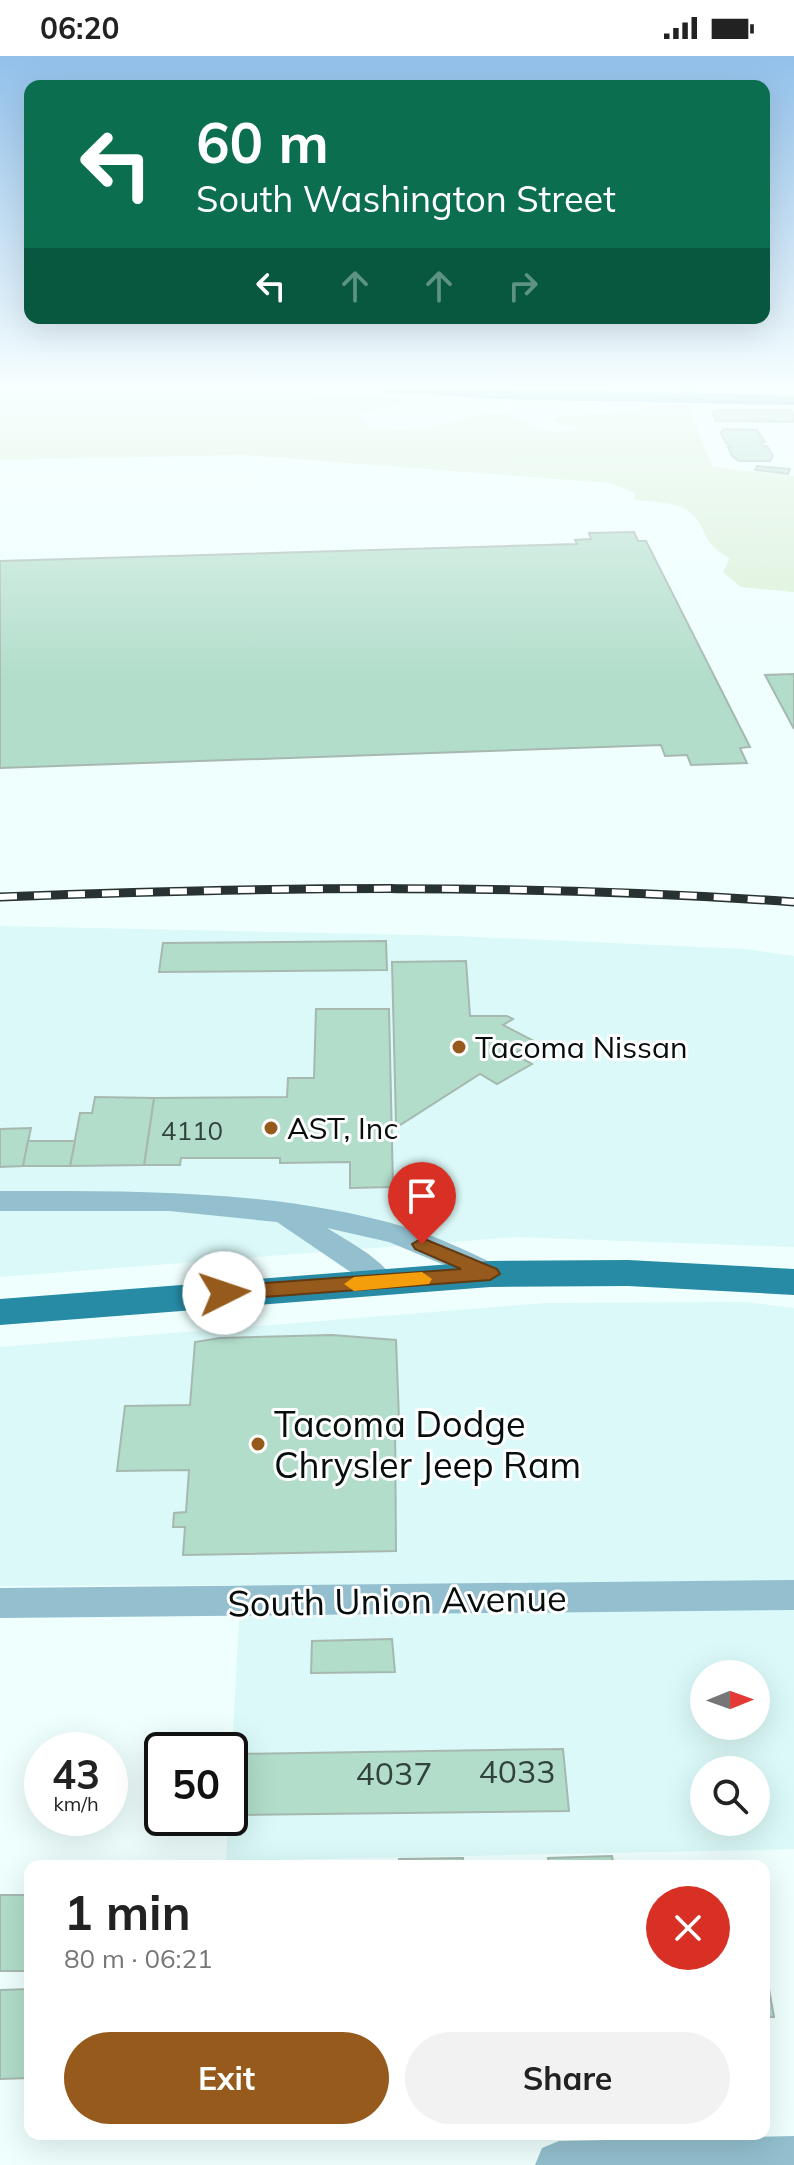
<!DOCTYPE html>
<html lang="en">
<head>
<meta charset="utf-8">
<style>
  :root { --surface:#fff; --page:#f2f2f2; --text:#222; --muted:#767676; --accent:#965a1c }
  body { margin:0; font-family:Mulish,sans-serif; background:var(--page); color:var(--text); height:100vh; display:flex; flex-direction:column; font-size:30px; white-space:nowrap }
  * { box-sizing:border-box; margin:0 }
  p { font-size:26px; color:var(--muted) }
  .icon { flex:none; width:44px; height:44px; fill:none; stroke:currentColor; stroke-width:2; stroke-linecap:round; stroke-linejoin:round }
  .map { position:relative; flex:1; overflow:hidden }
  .details { position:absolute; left:24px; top:1804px; width:746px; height:280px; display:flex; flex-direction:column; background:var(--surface); border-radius:16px; box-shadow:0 8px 32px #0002 }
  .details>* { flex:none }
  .top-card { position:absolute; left:24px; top:24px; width:746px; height:244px; border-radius:16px; box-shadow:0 8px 32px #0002; background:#0b6e4f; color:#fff; overflow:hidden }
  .needle { width:52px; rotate:89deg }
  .buttons { position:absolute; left:690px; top:1604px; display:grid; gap:16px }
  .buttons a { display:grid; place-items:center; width:80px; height:80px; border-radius:50%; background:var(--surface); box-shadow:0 8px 32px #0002; font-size:40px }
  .speed { position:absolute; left:24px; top:1676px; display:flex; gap:16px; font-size:40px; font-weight:700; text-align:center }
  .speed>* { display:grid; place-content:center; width:104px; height:104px; border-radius:50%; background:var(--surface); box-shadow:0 8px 32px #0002; line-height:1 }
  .speed small { font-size:20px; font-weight:400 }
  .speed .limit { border:4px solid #111; border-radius:12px; background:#fff; color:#111 }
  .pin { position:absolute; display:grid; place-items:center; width:68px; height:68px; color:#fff; margin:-82px -34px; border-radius:50% 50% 50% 0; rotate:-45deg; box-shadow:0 0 8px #0007 }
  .pin .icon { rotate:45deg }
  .me { position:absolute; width:88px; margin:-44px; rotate:86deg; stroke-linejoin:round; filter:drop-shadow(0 0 6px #0008) }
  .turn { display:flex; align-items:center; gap:28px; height:168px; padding:0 40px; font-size:36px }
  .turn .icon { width:104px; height:104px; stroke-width:2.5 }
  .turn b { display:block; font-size:56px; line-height:68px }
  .lanes { display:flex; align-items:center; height:76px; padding:0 40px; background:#0003; justify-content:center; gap:40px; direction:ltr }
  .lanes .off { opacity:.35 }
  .round { display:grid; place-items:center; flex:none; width:84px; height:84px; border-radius:42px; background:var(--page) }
  .headline { display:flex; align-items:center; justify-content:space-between; height:136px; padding:0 40px }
  h1 { font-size:48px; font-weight:700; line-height:60px }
  .cta { display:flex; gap:16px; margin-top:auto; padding:16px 40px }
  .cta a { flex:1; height:92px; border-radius:48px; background:var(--accent); color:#fff; font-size:32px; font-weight:700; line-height:92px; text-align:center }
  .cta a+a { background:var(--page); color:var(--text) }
  .status { display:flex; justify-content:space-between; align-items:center; height:56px; padding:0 40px; background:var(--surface); direction:ltr }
  .status svg { height:22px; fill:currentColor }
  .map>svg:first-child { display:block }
  .built { fill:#daf9f8; fill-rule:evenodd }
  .green { fill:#d9efd5 }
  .building { fill:#b1ddca; stroke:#a6b8b0; stroke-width:2 }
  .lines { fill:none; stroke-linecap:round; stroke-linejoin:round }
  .minor { fill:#93bfce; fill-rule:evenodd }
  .major { fill:#278ba6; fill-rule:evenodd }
  .rail-casing { stroke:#293232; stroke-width:9 }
  .rail { stroke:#fff; stroke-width:6; stroke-dasharray:17; stroke-linecap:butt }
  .route { fill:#965a1c; stroke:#623a12; stroke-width:2 }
  .slow { fill:#f59e0b }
  .poi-dot { fill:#965a1c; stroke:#fff; stroke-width:3 }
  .labels { text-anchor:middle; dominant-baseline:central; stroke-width:6; stroke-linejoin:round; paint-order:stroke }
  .number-label { font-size:26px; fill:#31413c }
  .poi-label { font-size:30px; fill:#060d0d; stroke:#fff; text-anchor:start }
  .near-number-label { font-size:32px; fill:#31413c }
  .near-poi-label { font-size:36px; fill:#060d0d; stroke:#fff; text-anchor:start }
  .near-street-label { font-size:36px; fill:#060d0d; stroke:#fff }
</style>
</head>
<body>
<div class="status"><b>06:20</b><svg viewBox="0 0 49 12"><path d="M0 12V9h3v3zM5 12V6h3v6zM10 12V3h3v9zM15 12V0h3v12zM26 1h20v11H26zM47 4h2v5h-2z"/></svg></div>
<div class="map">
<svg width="794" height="2109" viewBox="0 0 794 2109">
  <rect width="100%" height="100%" fill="#eefffe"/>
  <g class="built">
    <path d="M0,870L456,880L745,893L794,900V1191L517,1181L0,1221Z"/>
    <path d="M746,1246L794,1252V1793L226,1805L241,1529L0,1530V1291L545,1247ZM704,1618H756V1670H704ZM704,1714H756V1766H704Z"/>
  </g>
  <path class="green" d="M0,334H294L405,344L399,349L359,358L366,370C387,375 412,374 434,370C457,366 478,356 502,358C536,362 536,384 578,372L552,365L559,360L608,358L686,345L713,411L794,420V536L741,531L723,516L730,502C699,487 708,468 687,454C672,445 652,447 635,443V437L611,427L243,399L0,404Z"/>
  <g class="building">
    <path d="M724,354H792L794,366L716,365L712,356Z"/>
    <path d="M723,373L757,374L765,386H761L763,390H767L773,400L770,405H739L732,400L728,391H732L726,387L721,377Z"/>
    <path d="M757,410L790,413L788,418L755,414Z"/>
    <path d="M634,476L638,485H646L750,691L740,692L747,707L691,709L687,699L665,700L661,689L0,712V505L577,488L575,484L591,483L589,477Z"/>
    <path d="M794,618V673L765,619Z"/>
    <path d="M386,885L387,914L159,916L163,887Z"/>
    <path d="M466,905L470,960H507L513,963L503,969L534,985L514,998L532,1008L497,1028L480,1018L400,1069L396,1067L392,906Z"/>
    <path d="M316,953H389L393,1131L350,1132V1106L280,1107V1102H181L180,1109H144L154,1042L287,1041L288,1022H314Z"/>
    <path d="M95,1041L154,1042L144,1109L70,1110L80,1057H92Z"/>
    <path d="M31,1072L23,1110L0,1111V1073Z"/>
    <path d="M28,1085H75L70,1110H23Z"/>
    <path d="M332,1279L396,1284L399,1363H395L396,1495L183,1499L185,1471H173L174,1457L186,1456L189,1414L117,1415L125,1350L190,1349L195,1286L220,1282Z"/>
    <path d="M392,1583L395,1616L311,1617L312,1585Z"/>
    <path d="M563,1693L569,1755L230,1759V1698Z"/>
    <path d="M612,1800L614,1810H549L548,1802Z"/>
    <path d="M463,1802L464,1810H399V1803Z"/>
    <rect x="0" y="1839" width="30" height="76"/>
    <path d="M764,1905L774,1961H764Z"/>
    <path d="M30,1933V2022L0,2023V1934Z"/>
  </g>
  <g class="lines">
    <g class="minor">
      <path d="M679,331H693L697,341L685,344Z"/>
      <path d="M0,1135C135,1135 274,1133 405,1171C438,1180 470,1197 501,1211L506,1218L501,1225L490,1228L389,1186L327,1172C351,1187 381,1202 396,1226L391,1233L380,1237L369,1233L352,1217L277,1166L169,1155H0Z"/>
      <path d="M794,1524V1554L0,1562V1532Z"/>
      <path d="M794,2080V2109H535L542,2092L559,2085Z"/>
    </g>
    <g class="major">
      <path d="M377,331L794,339V349L499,343L385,336Z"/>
      <path d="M628,1204L794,1213V1239L628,1230L490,1231L0,1269V1243L490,1205Z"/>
    </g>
    <defs>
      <path id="rail" d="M0,841C265,831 529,827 794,846"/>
    </defs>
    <use href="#rail" class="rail-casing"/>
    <use href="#rail" class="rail"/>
  </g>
  <linearGradient id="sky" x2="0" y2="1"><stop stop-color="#92c0ea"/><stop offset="0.53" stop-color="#f7ffff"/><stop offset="1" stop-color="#f7ffff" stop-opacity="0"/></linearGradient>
  <rect width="794" height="626" fill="url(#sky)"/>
  <path class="route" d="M422,1182L497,1213L500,1218L490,1224L224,1244L214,1237L224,1230L461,1213L415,1193L412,1188Z"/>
  <path class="slow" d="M422,1216L432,1223L429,1228L354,1235L344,1228L354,1221Z"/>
  <g class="poi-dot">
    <circle cx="459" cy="991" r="8"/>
    <circle cx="271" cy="1072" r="8"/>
    <circle cx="258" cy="1388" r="8"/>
  </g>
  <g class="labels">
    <g class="number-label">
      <text x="192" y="1074">4110</text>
    </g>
    <g class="poi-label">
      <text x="475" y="991">Tacoma Nissan</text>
      <text x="287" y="1072">AST, Inc</text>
    </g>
    <g class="near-number-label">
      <text x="517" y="1715">4033</text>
      <text x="394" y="1717">4037</text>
    </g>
    <g class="near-poi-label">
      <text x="274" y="1367">Tacoma Dodge<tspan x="274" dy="41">Chrysler Jeep Ram</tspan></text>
    </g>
    <g class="near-street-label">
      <text transform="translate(397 1544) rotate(-1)">South Union Avenue</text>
    </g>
  </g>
</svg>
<div class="buttons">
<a><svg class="needle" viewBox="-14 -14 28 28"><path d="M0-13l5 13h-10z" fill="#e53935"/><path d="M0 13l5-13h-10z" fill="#767676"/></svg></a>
<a><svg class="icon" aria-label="search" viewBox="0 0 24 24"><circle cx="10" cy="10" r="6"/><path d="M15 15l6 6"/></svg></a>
</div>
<div class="speed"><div>43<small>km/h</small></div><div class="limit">50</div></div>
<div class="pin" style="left:422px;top:1188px;background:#d93025"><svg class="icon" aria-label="arrive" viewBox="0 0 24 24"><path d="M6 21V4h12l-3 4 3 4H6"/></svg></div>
<svg class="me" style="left:224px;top:1237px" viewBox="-20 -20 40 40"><circle r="19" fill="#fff"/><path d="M0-13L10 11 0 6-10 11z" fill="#965a1c"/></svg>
<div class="top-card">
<div class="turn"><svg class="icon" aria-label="left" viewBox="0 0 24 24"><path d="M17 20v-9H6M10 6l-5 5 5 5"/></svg><div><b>60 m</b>South Washington Street</div></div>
<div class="lanes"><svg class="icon" aria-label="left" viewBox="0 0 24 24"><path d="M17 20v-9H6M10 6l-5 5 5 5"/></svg><svg class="icon off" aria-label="ahead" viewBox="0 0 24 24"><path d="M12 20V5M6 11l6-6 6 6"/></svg><svg class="icon off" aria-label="ahead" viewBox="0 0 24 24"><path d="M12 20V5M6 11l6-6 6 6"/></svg><svg class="icon off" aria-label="right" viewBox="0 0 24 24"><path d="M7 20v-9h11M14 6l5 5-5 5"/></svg></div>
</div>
<section class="details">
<div class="headline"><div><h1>1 min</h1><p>80 m · 06:21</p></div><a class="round" style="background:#d93025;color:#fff"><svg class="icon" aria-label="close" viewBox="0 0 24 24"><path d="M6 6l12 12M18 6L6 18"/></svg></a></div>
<div class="cta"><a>Exit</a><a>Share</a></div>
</section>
</div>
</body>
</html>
